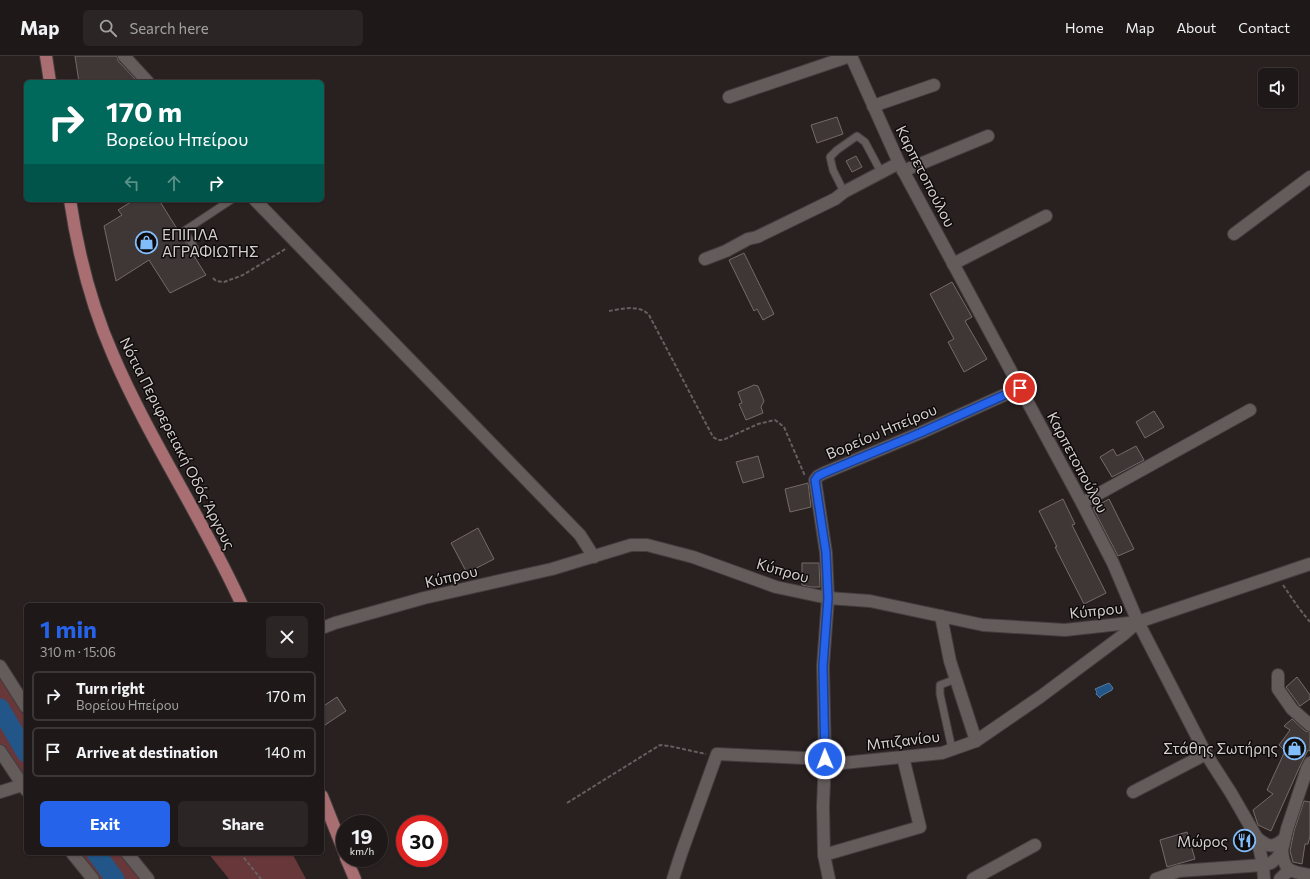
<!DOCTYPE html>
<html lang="en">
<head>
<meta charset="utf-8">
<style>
  :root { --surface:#1f1818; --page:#2c2525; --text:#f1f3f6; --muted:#a1a0a2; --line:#3c3737; --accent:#2563eb }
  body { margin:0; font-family:Commissioner,sans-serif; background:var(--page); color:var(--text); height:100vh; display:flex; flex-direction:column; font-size:15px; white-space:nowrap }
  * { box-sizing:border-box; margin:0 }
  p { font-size:13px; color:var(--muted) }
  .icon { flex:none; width:22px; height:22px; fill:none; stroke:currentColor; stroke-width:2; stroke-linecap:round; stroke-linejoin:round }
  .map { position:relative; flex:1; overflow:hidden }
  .side { position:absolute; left:24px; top:547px; width:300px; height:252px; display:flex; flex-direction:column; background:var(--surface); border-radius:6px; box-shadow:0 1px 3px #0004,0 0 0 1px var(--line) }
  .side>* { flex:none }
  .hud { position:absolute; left:24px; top:24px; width:300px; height:122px; border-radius:6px; box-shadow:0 1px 3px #0004,0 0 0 1px var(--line); background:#00695c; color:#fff; overflow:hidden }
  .tools { position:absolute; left:1258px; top:12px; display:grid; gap:8px }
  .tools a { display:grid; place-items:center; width:40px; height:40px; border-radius:6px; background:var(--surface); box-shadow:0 1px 3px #0004,0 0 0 1px var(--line); font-size:20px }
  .speed { position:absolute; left:336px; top:759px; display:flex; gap:8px; font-size:20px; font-weight:700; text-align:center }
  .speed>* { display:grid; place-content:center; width:52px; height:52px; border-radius:50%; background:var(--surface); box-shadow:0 1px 3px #0004,0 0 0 1px var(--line); line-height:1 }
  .speed small { font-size:10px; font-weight:400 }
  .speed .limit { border:6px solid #d22; background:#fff; color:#111 }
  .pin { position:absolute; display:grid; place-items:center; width:34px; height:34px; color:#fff; margin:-17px; border:2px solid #fff; border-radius:50%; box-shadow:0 1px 4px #0007 }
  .me { position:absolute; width:44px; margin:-22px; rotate:359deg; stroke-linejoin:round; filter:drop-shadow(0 0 3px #0008) }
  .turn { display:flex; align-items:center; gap:14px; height:84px; padding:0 16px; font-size:18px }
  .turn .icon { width:52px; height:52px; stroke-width:2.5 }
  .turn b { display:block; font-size:28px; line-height:34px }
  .lanes { display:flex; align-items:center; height:38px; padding:0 16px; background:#0003; justify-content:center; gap:20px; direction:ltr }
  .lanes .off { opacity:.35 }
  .round { display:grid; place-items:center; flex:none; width:42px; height:42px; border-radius:6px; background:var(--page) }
  .summary { display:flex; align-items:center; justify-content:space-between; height:68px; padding:0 16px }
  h1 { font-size:24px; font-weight:700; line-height:30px; color:var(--accent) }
  .primary-button { display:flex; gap:8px; margin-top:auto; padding:8px 16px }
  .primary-button a { flex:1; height:46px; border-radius:6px; background:var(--accent); color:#fff; font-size:16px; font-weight:700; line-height:46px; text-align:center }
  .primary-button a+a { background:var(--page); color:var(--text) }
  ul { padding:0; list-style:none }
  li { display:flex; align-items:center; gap:12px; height:50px; margin:0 8px 6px; padding:0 8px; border:2px solid var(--line); border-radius:6px }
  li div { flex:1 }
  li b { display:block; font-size:15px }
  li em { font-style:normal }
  header { display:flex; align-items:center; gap:24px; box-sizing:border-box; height:56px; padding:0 20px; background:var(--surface); border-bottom:1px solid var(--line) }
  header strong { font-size:19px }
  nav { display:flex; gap:22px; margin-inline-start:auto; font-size:14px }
  .search { width:280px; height:36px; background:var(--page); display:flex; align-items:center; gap:10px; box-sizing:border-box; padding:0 14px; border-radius:6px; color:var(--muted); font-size:15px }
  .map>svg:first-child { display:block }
  .green { fill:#67373a }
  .water { fill:#225688; stroke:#587a9d }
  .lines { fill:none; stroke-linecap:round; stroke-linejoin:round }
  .river { stroke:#225688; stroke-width:19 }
  .building { fill:#3f3636; stroke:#746a6a }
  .lane-casing { stroke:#443d3d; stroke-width:9 }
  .street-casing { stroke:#443d3d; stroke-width:14 }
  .secondary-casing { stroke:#443d3d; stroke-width:14 }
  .primary-casing { stroke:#443d3d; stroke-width:14 }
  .path { stroke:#675f5f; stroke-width:2; stroke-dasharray:4 2; stroke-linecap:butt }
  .lane { stroke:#645b5b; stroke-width:7 }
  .street { stroke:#645b5b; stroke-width:12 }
  .secondary { stroke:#645b5b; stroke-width:12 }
  .primary { stroke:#a86e71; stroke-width:12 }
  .route-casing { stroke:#184099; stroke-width:10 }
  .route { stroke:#2563eb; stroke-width:7 }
  .labels { text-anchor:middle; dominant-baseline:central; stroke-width:3; stroke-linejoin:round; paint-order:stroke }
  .street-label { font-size:15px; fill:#d5cfcf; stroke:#0f0b0b }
  .poi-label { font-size:15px; fill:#d5cfcf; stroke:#0f0b0b; text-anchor:end }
</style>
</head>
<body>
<header>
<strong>Map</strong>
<div class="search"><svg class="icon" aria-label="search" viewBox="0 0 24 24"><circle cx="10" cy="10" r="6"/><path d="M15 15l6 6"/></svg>Search here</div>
<nav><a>Home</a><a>Map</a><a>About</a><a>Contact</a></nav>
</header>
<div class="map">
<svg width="1310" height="823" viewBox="0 0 1310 823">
  <rect width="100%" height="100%" fill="#292020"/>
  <g class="green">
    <path d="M0,622L26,663V725L0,689Z"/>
    <path d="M78,797H124L144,823H99Z"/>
    <path d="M208,797H292L306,823H229Z"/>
  </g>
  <path class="water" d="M1109,627L1113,632L1112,634L1101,640L1100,642L1096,638L1097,636L1095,633Z"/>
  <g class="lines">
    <g class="river">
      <path d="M0,652L26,697"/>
      <path d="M96,797L115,823"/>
    </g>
  </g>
  <g class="building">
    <path d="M75,0H117L118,5L138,26H79Z"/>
    <path d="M837,61L843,78L817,87L811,69Z"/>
    <path d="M856,100L862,111L852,116L846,105Z"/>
    <path d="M134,144H159L206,219L170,237L149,204L116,225L104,170L122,159L118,154Z"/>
    <path d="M744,197L774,258L763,264L757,253L754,255L729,204Z"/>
    <path d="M952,226L972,261L965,265L987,303L964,316L948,286L954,283L930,238Z"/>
    <path d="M754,329L758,330L764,345L761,351L763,357L746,364L739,348L742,347L738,336Z"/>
    <path d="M1154,355L1164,371L1145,382L1136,366Z"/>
    <path d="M1136,390L1144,404L1112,421L1100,401L1113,393L1117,400Z"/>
    <path d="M758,400L764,421L743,427L736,406Z"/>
    <path d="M808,427L811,451L790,456L785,433Z"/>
    <path d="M1063,443L1075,468L1072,469L1106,537L1084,548L1055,491H1057L1039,455Z"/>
    <path d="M1109,443L1134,493L1118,500L1093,452Z"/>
    <path d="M478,472L494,503L467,517L451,487Z"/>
    <path d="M802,507H819L820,531H811L802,529Z"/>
    <path d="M1297,621L1310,639V643L1300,650L1286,631Z"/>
    <path d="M337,641L346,655L322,671V651Z"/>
    <path d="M1292,663L1305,675L1310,676V695L1308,694L1300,710L1271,775L1258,769L1253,754L1273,738L1267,734L1285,695L1279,689L1290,674L1284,670Z"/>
    <path d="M1304,745L1310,746V780L1308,788H1305L1302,808L1293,806L1290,795L1294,775Z"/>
    <path d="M1187,776L1195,803L1167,811L1160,784Z"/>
  </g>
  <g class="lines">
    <defs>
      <g id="lane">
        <path d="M844,136L833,114L830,101L837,94L857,80L865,86L881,116"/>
        <path d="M198,197L184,175L231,144"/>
        <path d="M952,693L940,638V629L956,623"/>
      </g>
      <g id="street">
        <path d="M124,0L148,26"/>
        <path d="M729,41L850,0"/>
        <path d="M873,50L934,29"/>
        <path d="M903,115L988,80"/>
        <path d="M255,144L580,479L594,501"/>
        <path d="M1234,178L1310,121"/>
        <path d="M705,203L726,195L748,183L757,181L835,143L844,136L899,107"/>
        <path d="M953,208L1046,160"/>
        <path d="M1082,447L1250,354"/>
        <path d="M941,560L950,605L976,685"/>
        <path d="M322,572L335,567L424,542L552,513L631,489H647L693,501L776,531L828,542L870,545L983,569L1065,574L1138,566L1310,508"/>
        <path d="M0,610L26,651"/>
        <path d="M1278,619V633L1292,653L1310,669"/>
        <path d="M0,695L26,734"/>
        <path d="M0,736L22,729"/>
        <path d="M1133,736L1206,698"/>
        <path d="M72,797L93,823"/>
        <path d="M127,797L148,823"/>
        <path d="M824,799L920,771L903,701"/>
        <path d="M673,823L681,798L717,698L825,703L833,708L942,697L976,685L1040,641L1123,579L1138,566"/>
        <path d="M829,823L824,799L823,750L825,703L823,610L828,542L826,497L815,424L818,420L824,417L920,377L1020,332"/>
        <path d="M973,823L1035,789"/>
      </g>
      <g id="secondary">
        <path d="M851,0L899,107L1082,447L1113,507L1138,566L1206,698L1231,737L1257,782L1263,809L1264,823"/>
        <path d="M1257,782C1268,791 1273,793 1285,782"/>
        <path d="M1282,794C1284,816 1290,815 1310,819"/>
        <path d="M1156,823L1179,815L1263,809L1271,807L1277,802L1282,794L1287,773L1307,713L1310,707"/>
        <path d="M1280,823L1286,817L1290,815"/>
      </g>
      <g id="primary">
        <path d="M46,0L50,26"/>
        <path d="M70,144C78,197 91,249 113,299C150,385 203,463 242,549"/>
        <path d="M322,740L345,798"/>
        <path d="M346,802L355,823"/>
      </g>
    </defs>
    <use href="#lane" class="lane-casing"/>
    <use href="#street" class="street-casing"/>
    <use href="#secondary" class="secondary-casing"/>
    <use href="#primary" class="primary-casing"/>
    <g class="path">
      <path d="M213,222L216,225L224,226L243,219L287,192"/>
      <path d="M609,255C622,253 639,248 649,259L713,381L718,384H723L758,368L775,364L784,371L805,420"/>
      <path d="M1283,529L1298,551L1310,566"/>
      <path d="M567,747L660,689L669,690L706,698"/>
      <path d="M240,797L261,823"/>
    </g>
    <use href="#lane" class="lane"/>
    <use href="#street" class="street"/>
    <use href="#secondary" class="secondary"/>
    <use href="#primary" class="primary"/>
  </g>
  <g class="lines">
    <defs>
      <path id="route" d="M825,703L823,610L828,542L826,497L815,424L818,420L824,417L920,377L1020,332"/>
    </defs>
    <use href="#route" class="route-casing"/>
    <use href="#route" class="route"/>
  </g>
  <defs>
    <symbol id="shop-ring" viewBox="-11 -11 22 22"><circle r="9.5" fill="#0f0b0b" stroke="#81bdfa" stroke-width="1.5"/><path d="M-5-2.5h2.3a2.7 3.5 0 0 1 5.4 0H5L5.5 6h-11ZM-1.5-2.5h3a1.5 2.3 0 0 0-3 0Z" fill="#81bdfa"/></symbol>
    <symbol id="restaurant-ring" viewBox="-11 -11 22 22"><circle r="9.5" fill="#0f0b0b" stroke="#81bdfa" stroke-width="1.5"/><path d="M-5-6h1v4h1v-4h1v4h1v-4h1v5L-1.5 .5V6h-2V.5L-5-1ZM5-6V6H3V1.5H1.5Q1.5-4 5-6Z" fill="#81bdfa"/></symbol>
  </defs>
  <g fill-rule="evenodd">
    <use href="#shop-ring" x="134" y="174" width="25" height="25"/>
    <use href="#shop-ring" x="1282" y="680" width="25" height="25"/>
    <use href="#restaurant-ring" x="1232" y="772" width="25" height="25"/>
  </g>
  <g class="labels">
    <g class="street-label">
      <text transform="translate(926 120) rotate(63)">Καρπετοπούλου</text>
      <text transform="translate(881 375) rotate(-23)">Βορείου Ηπείρου</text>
      <text transform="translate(178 387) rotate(63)">Νότια Περιφερειακή Οδός Άργους</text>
      <text transform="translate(1078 406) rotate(62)">Καρπετοπούλου</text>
      <text transform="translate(783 514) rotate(16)">Κύπρου</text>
      <text transform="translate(451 520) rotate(-13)">Κύπρου</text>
      <text transform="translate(1096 554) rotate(-6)">Κύπρου</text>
      <text transform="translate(903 684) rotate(-7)">Μπιζανίου</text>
    </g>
    <g class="poi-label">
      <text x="162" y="178" text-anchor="start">ΕΠΙΠΛΑ<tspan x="162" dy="17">ΑΓΡΑΦΙΩΤΗΣ</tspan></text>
      <text x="1278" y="692">Στάθης Σωτήρης</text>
      <text x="1228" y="785">Μώρος</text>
    </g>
  </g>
</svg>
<div class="tools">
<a><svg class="icon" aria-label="sound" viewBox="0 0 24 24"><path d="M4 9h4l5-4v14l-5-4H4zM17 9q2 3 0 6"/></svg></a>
</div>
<div class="speed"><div>19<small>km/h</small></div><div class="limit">30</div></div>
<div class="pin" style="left:1020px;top:332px;background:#d93025"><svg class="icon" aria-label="arrive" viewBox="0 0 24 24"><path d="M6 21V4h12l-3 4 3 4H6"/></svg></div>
<svg class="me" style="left:825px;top:703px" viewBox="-20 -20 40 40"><circle r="17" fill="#2563eb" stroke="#fff" stroke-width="3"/><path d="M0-11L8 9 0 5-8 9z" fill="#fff"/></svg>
<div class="hud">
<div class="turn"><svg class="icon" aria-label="right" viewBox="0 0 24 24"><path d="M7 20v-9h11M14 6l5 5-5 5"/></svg><div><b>170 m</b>Βορείου Ηπείρου</div></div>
<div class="lanes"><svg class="icon off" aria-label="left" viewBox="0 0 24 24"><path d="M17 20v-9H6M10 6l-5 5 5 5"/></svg><svg class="icon off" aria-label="ahead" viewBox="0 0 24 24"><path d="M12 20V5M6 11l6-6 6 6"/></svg><svg class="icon" aria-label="right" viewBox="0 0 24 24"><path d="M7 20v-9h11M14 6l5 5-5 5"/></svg></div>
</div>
<section class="side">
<div class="summary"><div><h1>1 min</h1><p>310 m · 15:06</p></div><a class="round"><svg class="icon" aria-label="close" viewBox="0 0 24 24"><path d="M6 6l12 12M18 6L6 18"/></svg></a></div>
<ul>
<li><svg class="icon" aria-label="right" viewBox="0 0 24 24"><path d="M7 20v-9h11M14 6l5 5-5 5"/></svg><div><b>Turn right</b><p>Βορείου Ηπείρου</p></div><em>170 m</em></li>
<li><svg class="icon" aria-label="arrive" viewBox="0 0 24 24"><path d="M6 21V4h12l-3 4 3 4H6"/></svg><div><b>Arrive at destination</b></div><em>140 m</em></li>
</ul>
<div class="primary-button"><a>Exit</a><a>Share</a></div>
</section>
</div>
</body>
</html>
